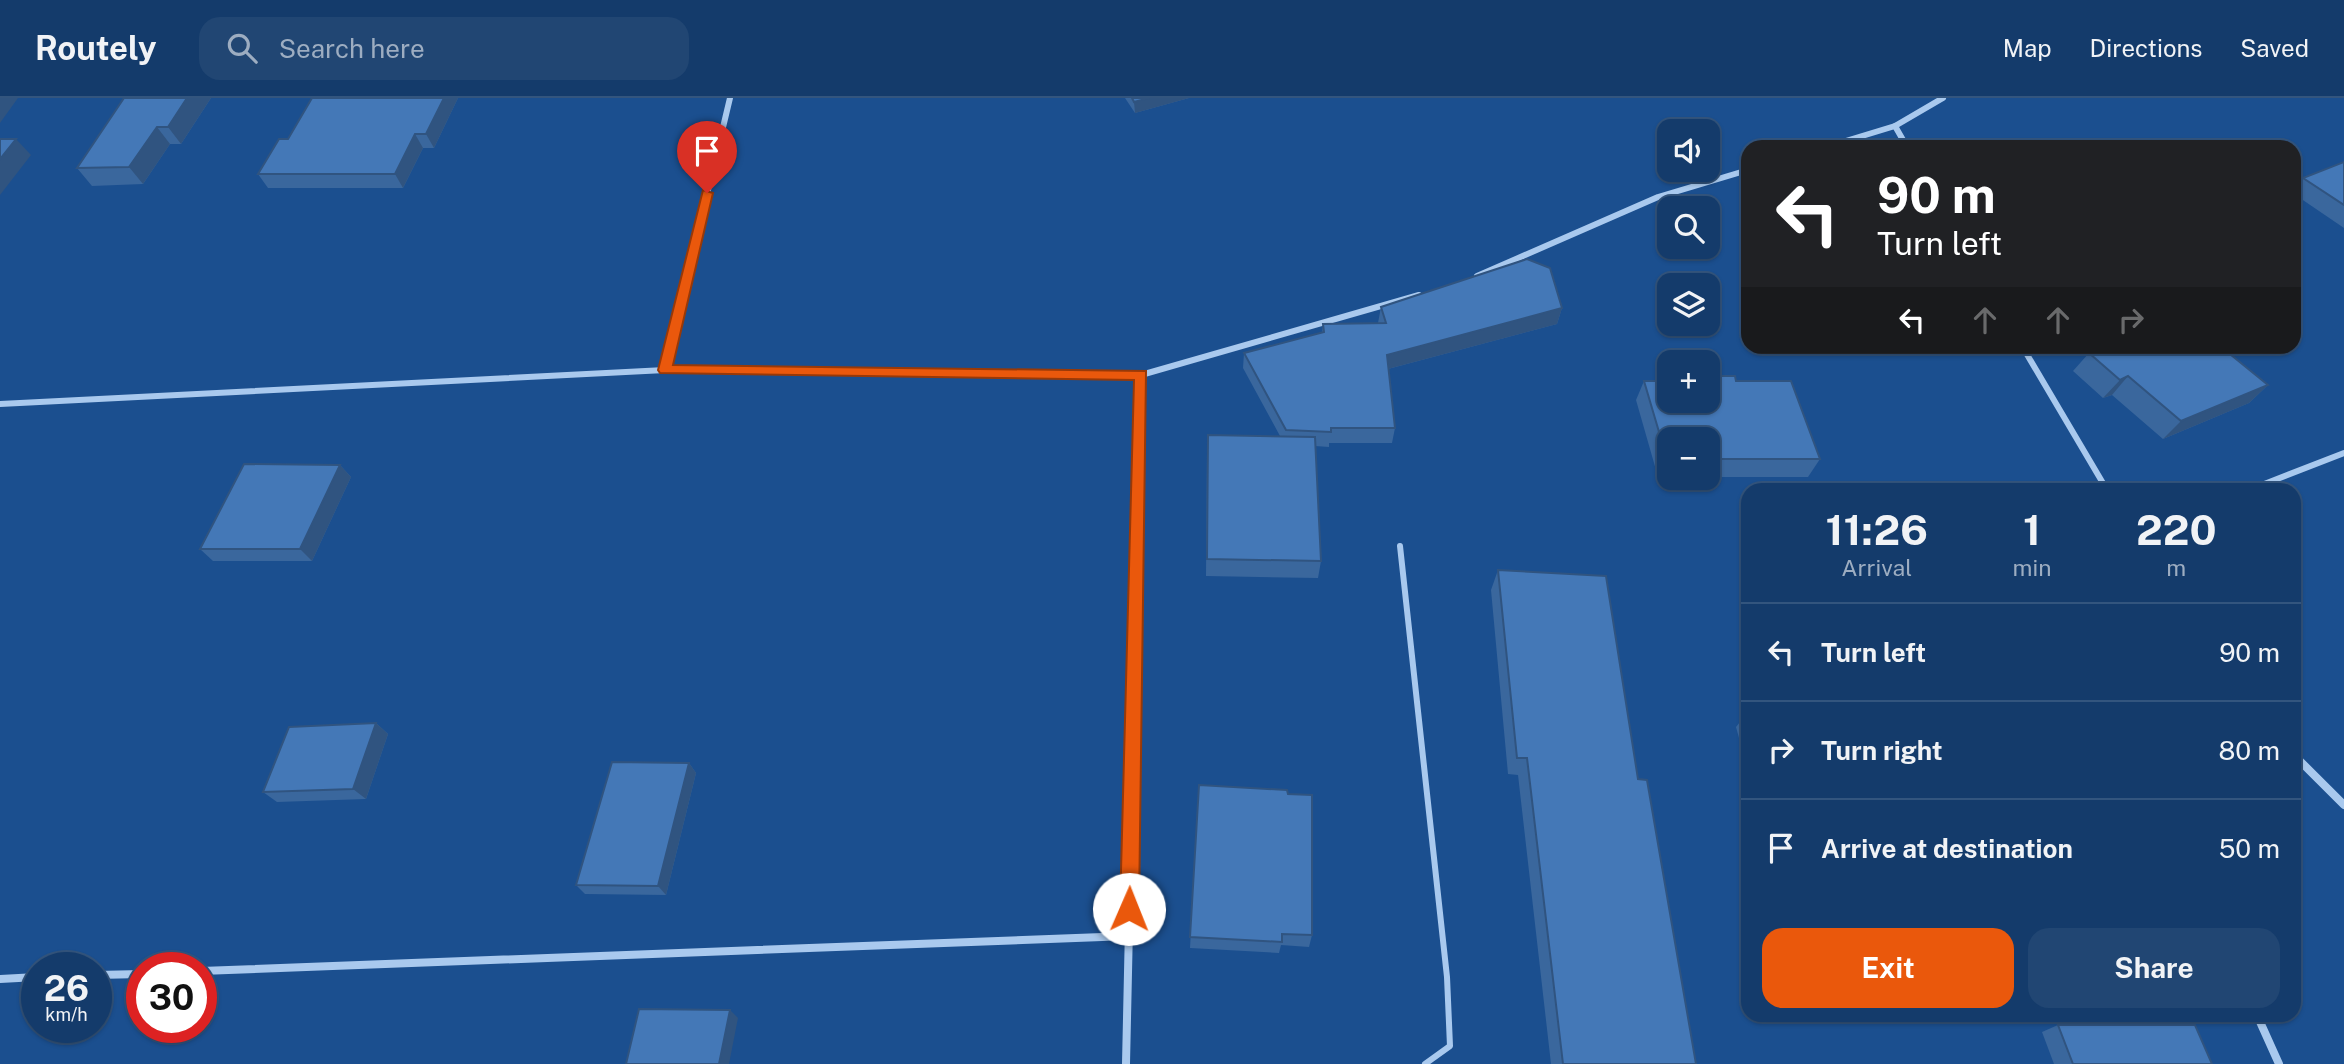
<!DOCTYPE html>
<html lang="en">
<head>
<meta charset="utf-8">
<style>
  :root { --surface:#143b6b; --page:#214673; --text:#f1f3f6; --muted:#9dadc1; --line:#33557e; --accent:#ea580c }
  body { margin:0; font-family:"Public Sans",sans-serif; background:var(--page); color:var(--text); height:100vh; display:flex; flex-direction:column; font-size:26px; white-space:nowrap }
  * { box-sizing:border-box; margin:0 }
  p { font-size:23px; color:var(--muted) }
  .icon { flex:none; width:38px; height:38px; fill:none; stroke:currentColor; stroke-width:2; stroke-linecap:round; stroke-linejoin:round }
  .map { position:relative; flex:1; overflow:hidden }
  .drawer { position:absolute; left:1741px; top:385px; width:560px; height:539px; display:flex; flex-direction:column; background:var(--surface); border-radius:21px; box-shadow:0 2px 5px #0004,0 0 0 2px var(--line) }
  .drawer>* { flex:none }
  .guide { position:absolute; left:1741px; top:42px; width:560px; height:214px; border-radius:21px; box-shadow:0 2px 5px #0004,0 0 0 2px var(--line); background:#202124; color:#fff; overflow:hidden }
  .controls { position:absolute; left:1657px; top:21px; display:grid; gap:14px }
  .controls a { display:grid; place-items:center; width:63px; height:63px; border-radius:14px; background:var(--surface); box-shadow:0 2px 5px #0004,0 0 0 2px var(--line); font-size:35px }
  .speed { position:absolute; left:21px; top:854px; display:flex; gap:14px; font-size:35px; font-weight:700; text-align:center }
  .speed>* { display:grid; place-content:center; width:91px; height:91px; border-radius:50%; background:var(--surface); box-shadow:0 2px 5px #0004,0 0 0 2px var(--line); line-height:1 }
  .speed small { font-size:18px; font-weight:400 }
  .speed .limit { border:10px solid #d22; background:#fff; color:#111 }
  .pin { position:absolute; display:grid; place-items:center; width:60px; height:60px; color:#fff; margin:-72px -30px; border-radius:50% 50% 50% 0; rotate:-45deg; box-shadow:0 0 7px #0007 }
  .pin .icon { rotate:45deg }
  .me { position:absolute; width:77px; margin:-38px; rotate:1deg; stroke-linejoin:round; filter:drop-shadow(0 0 5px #0008) }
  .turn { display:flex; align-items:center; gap:24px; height:147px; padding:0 21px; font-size:32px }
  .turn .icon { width:91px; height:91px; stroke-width:2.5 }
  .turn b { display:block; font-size:49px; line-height:60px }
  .lanes { display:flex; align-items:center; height:66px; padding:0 21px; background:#0003; justify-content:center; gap:35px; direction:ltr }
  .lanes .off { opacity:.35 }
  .eta { display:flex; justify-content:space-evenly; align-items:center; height:119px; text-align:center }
  .eta b { font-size:42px; font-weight:700; line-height:49px }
  .cta { display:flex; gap:14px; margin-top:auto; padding:14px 21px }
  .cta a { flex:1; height:80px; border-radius:21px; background:var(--accent); color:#fff; font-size:28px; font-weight:700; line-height:80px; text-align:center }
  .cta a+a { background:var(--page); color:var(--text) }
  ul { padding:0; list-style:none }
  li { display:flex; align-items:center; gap:21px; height:98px; padding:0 21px; border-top:2px solid var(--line) }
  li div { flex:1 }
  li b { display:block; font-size:26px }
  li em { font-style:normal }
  header { display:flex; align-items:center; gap:42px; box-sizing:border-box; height:98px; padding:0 35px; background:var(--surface); border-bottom:2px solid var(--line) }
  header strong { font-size:33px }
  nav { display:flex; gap:38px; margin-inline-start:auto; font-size:24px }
  .search { width:490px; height:63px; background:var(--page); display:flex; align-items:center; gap:18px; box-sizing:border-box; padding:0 24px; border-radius:21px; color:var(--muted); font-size:26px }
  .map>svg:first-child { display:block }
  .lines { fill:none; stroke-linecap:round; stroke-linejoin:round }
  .service { stroke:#a9c9ee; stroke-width:6 }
  .minor-far1 { stroke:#a9c9ee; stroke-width:6 }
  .minor { stroke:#a9c9ee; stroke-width:8 }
  .wall { fill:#3a679d }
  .shaded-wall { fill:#305480 }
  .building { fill:#4478b7; stroke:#305480; stroke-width:2 }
  .route { fill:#ea580c; stroke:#983908; stroke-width:2 }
</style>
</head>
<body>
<header>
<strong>Routely</strong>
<div class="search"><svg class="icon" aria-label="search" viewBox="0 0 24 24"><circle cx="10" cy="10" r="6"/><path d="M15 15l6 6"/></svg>Search here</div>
<nav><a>Map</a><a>Directions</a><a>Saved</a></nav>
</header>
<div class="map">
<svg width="2344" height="966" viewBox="0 0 2344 966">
  <rect width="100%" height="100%" fill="#1b4f8f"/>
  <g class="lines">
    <path class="service" d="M1400,448L1447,879L1450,948L1425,966"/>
    <g class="minor-far1">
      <path d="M1895,28L1907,49"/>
      <path d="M1826,49L1895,28L1943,0"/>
      <path d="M1477,178L1658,99L1748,72"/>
      <path d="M2022,248L2107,392"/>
      <path d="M665,272L730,0"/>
      <path d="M0,306L665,272L1141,277L1419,197"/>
      <path d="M2249,392L2344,355"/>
      <path d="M1138,421L1141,277"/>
    </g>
    <g class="minor">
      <path d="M2294,657L2344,707"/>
      <path d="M201,873L1129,838"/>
      <path d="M96,877L142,876"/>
      <path d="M0,881L37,879"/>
      <path d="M2257,917L2279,966"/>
      <path d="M1126,966L1138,419"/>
    </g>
  </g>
  <g class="wall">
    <path d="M124,0H211L181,46H170L143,86L92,88L77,70Z"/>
    <path d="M458,0L434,50H423L403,90H268L258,76L288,41Z"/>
    <path d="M1125,0H1189L1135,15Z"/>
    <path d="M2344,64V130L2294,96V89L2303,80Z"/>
    <path d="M1381,209L1562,210L1557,226L1388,271L1395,330L1392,345H1329V349L1315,348L1321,463L1318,480L1206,478L1207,355L1280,338L1243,270L1244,255L1322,235L1323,226L1378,225Z"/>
    <path d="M2089,255L2268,287L2249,305L2163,341L2112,297L2103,300L2073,273Z"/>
    <path d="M1644,283H1736L1820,361L1808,379H1708V341H1670V379H1658L1636,302Z"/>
    <path d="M340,367L351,379L312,463H213L200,451Z"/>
    <path d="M1498,472L1638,681L1696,966H1551L1518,677L1508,676L1491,492Z"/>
    <path d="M1744,619H1748V669H1747L1736,629Z"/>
    <path d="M376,625L388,636L366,701L277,704L263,694Z"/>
    <path d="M689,665L696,675L666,797L585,796L576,787Z"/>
    <path d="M1199,687L1312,837L1309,849L1281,847L1279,855L1190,850Z"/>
    <path d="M2058,927L2212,966H2054L2042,934Z"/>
  </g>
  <g class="shaded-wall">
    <path d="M0,0H18L0,25Z"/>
    <path d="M187,0H211L181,46L168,29Z"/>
    <path d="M444,0H458L434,50L426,36Z"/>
    <path d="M1149,0H1189L1135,15L1134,4Z"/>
    <path d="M157,29L170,46L143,86L129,69Z"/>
    <path d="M415,36L423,50L403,90L395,76Z"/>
    <path d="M16,41L31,57L0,97V61Z"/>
    <path d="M1562,210L1557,226L1384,272L1387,257Z"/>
    <path d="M2128,278L2112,297L2103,300L2120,282Z"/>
    <path d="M2268,287L2249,305L2163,341L2181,323Z"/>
    <path d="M340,367L351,379L312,463L300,451Z"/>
    <path d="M376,625L388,636L366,701L353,691Z"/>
    <path d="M689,665L696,675L666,797L658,788Z"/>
    <path d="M730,912L738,920L729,966H719Z"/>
  </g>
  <g class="building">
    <path d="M124,0H187L168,29H157L129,69L77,70Z"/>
    <path d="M312,0H444L426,36H415L395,76H258L279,41H288Z"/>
    <path d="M1132,0H1149L1134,4Z"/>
    <path d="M0,41H16L0,61Z"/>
    <path d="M2344,64V107L2303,80Z"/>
    <path d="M1527,161L1550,170L1562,210L1387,257L1395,330H1331V334L1286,332L1244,255L1324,234L1323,226L1386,225L1381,209Z"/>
    <path d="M2105,248H2220L2268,287L2181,323L2128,278L2120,282L2089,255Z"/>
    <path d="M1708,278H1735L1736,283H1791L1820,361H1708V341H1670V361H1667L1644,283H1670V303H1708Z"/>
    <path d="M1208,337L1315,339L1321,463L1207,461Z"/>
    <path d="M244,366L340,367L300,451H200Z"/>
    <path d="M1498,472L1606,478L1638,681L1647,682L1696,966H1563L1527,660H1517Z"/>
    <path d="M1744,619H1748V632Z"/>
    <path d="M376,625L353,691L263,694L289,629Z"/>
    <path d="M612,664L689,665L658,788L576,787Z"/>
    <path d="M1199,687L1287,692L1288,696L1312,697V837L1282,836V844L1190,839Z"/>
    <path d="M639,911L730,912L719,966H626Z"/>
    <path d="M2058,927H2195L2212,966H2073Z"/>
  </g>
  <path class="route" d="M703,92L713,95L673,267L1146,273L1139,811L1136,818L1129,820L1123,818L1120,811L1134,282L660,275L658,272Z"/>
</svg>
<div class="controls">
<a><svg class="icon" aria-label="sound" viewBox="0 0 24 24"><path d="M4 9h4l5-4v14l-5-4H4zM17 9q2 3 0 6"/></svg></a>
<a><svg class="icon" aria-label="search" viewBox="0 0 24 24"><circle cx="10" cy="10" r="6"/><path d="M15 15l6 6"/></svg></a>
<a><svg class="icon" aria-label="layers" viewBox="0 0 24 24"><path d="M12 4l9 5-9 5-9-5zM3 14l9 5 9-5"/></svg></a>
<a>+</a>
<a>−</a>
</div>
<div class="speed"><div>26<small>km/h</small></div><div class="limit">30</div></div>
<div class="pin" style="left:707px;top:95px;background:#d93025"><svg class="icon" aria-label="arrive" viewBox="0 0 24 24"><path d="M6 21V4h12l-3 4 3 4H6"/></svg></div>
<svg class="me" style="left:1129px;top:811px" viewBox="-20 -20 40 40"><circle r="19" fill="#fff"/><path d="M0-13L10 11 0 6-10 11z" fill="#ea580c"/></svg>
<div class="guide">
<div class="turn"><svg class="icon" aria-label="left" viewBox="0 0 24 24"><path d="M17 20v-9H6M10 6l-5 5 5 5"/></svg><div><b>90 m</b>Turn left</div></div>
<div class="lanes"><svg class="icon" aria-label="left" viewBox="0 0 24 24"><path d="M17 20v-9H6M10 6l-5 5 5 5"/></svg><svg class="icon off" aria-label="ahead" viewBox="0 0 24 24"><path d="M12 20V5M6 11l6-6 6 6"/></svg><svg class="icon off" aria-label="ahead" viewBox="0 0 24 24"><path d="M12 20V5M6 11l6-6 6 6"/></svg><svg class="icon off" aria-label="right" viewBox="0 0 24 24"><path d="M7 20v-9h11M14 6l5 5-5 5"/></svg></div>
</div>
<section class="drawer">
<div class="eta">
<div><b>11:26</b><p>Arrival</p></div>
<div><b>1</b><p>min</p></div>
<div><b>220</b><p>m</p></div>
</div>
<ul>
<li><svg class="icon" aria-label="left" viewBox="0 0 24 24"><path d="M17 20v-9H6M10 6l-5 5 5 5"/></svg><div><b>Turn left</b></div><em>90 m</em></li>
<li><svg class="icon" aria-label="right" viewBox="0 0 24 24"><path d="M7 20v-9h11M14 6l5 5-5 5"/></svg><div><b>Turn right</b></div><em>80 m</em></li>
<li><svg class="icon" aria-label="arrive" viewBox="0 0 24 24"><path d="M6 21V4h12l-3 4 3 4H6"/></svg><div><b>Arrive at destination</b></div><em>50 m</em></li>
</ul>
<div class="cta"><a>Exit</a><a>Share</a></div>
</section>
</div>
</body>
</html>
